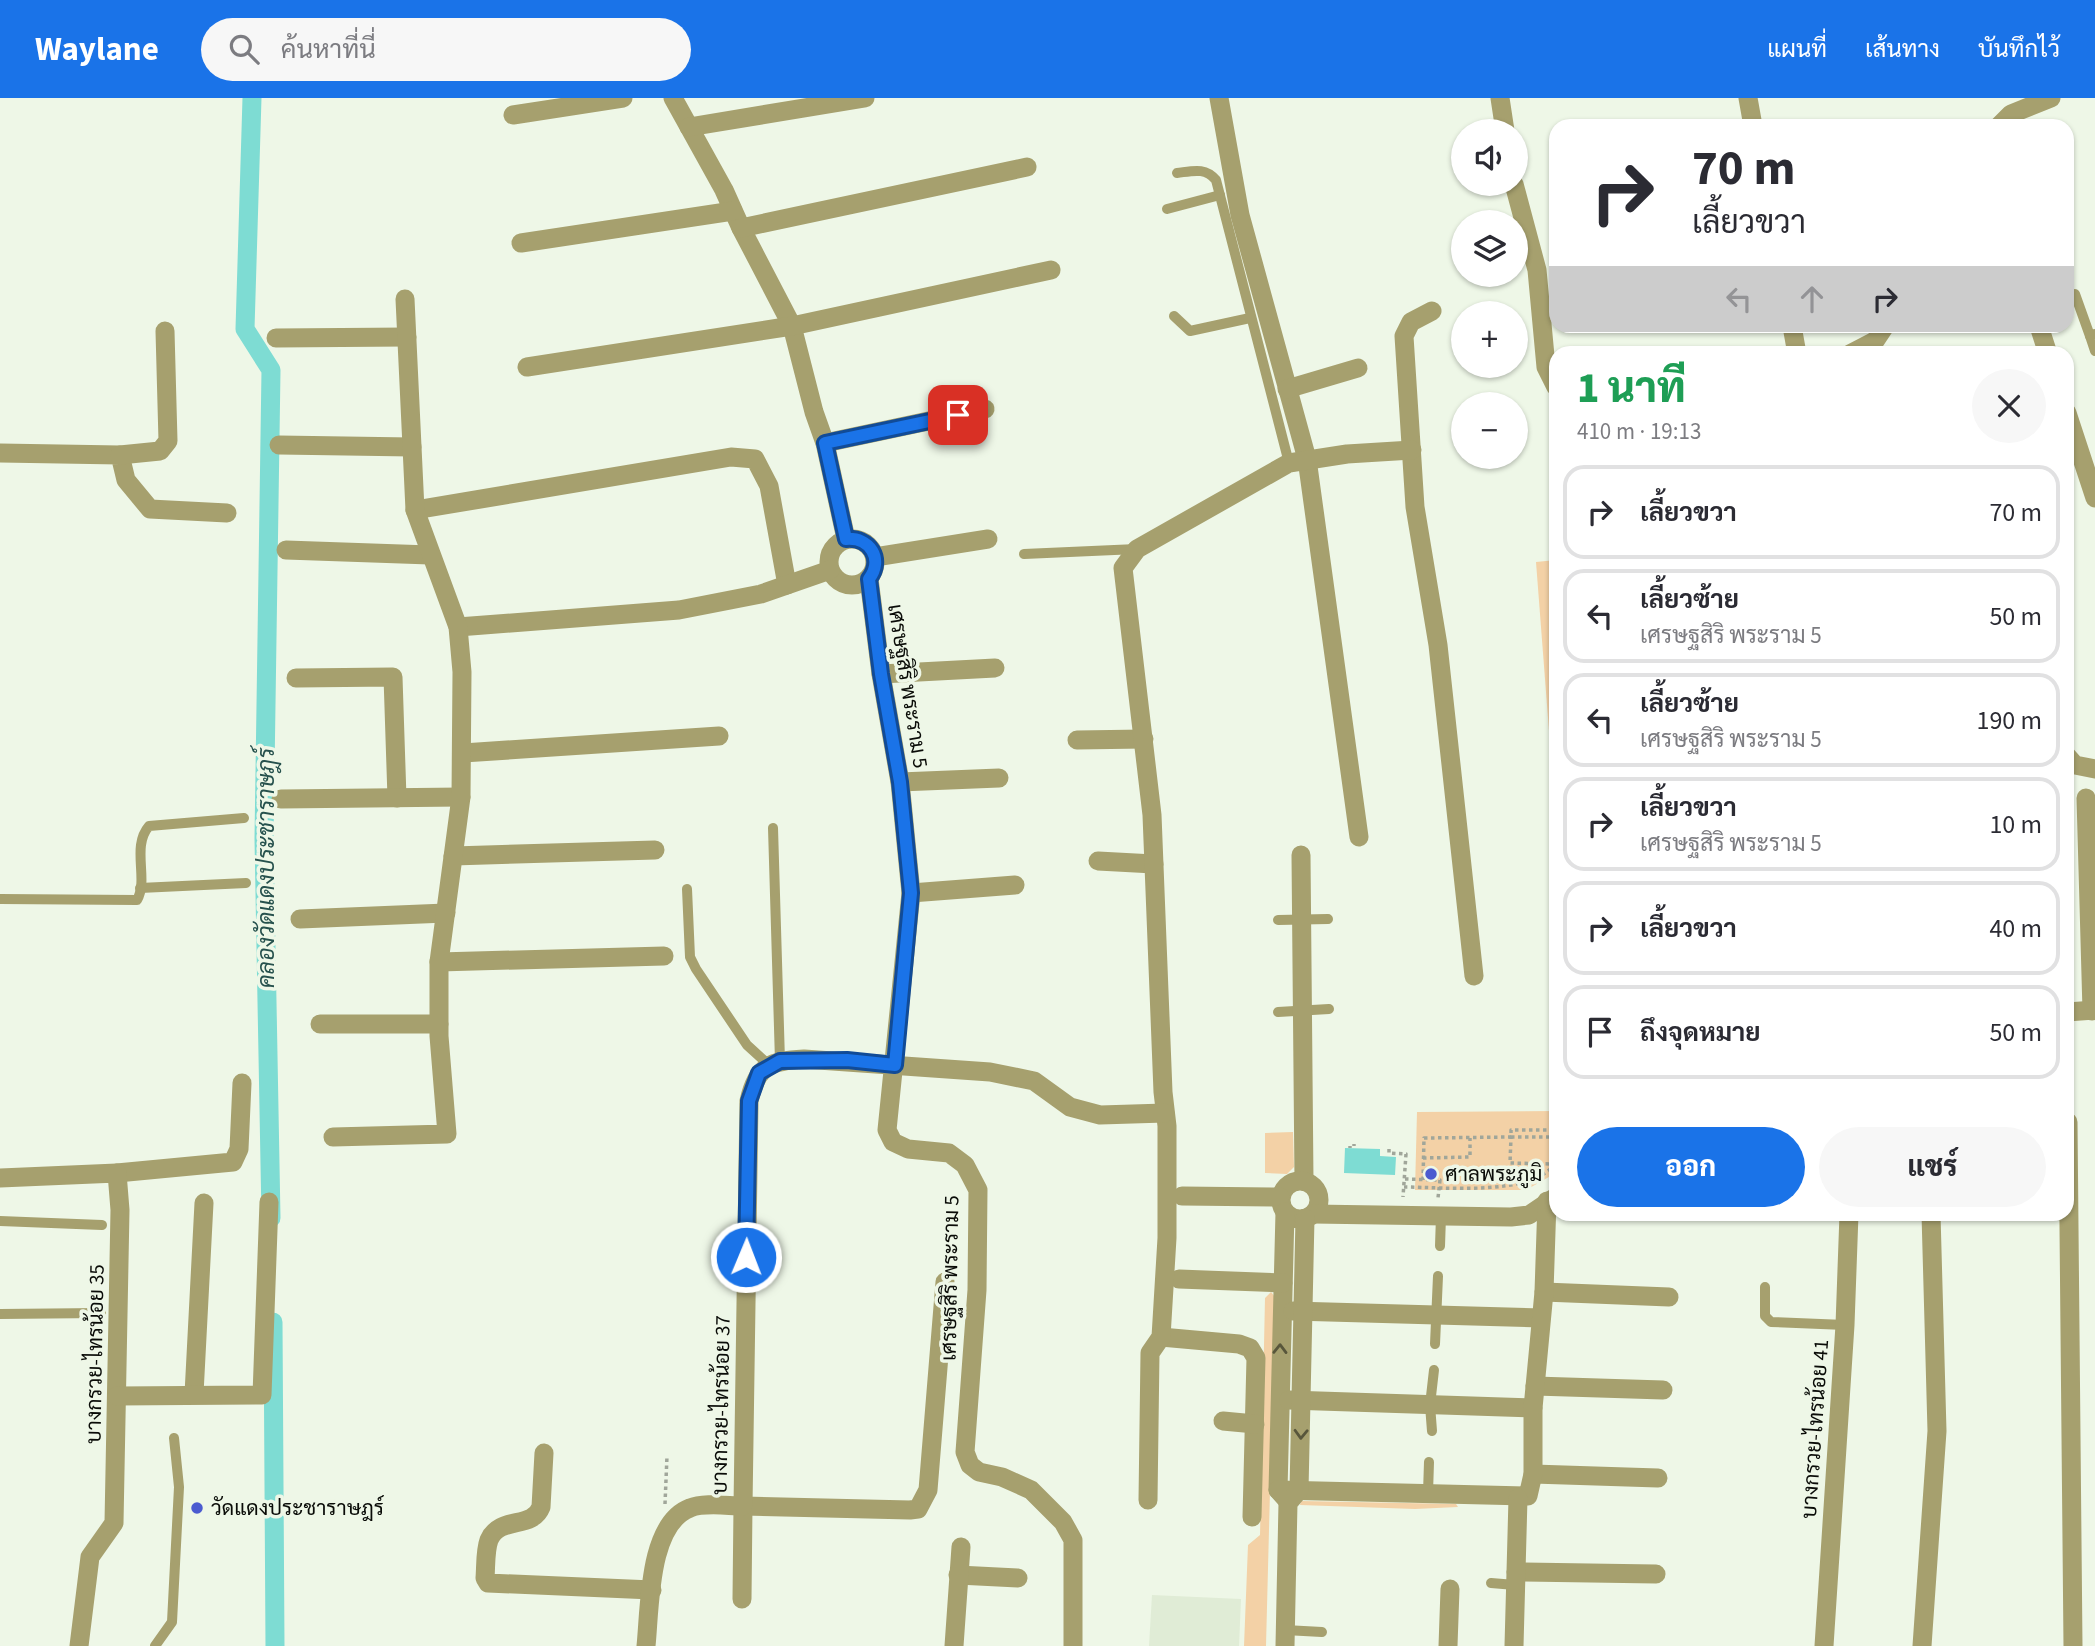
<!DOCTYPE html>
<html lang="th">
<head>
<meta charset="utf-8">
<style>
  :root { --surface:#fff; --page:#f7f7f7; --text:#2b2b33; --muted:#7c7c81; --line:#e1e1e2; --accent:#1a73e8 }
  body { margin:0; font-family:"Source Sans 3",Sarabun,sans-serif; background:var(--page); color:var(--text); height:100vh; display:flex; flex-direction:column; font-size:26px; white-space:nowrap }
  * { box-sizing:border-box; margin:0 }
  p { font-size:23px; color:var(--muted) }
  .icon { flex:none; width:38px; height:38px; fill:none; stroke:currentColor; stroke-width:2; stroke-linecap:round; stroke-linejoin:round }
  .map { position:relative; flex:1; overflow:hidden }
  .sheet { position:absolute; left:1549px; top:248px; width:525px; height:875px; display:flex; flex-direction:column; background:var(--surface); border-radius:21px; box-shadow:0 2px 5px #0004 }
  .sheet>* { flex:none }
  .top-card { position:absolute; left:1549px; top:21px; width:525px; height:214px; border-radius:21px; box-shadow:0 2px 5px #0004; background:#fff; color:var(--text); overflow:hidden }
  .controls { position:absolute; left:1451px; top:21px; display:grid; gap:14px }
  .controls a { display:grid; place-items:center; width:77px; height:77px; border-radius:50%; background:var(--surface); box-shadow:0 2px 5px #0004; font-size:35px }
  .pin { position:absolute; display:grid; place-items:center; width:60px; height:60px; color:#fff; margin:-30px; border-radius:14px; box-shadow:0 4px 10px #0006 }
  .me { position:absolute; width:77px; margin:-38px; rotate:1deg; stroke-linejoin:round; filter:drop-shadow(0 0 5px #0008) }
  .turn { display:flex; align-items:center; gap:24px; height:147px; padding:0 28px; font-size:32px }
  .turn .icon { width:91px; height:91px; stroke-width:2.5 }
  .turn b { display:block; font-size:49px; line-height:60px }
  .lanes { display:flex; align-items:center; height:66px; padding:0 28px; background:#0003; justify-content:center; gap:35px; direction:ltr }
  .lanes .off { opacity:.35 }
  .round { display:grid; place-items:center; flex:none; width:74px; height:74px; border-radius:37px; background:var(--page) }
  .overview { display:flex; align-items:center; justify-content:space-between; height:119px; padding:0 28px }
  h1 { font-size:42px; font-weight:800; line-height:52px; color:#1e9e55 }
  .primary-button { display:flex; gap:14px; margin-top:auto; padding:14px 28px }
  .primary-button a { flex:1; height:80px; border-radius:42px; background:var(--accent); color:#fff; font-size:28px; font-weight:800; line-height:80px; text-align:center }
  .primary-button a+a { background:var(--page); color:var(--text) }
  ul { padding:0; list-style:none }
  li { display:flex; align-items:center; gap:21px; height:94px; margin:0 14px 10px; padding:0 14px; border:4px solid var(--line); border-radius:21px }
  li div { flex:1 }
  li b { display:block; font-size:26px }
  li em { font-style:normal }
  header { display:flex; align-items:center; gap:42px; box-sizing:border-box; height:98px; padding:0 35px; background:var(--accent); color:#fff }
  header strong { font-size:33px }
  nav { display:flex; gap:38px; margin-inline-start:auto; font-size:24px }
  .search { width:490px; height:63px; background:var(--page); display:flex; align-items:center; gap:18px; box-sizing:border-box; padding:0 24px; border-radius:38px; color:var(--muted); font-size:26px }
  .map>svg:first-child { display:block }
  .built { fill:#e0ecd6 }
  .green { fill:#f3d1a6 }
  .water { fill:#7edcd3 }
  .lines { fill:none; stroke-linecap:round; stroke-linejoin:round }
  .canal { stroke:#7edcd3; stroke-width:19 }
  .path { stroke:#a0a69a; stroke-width:3.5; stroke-dasharray:3.5 3.5; stroke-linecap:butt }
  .service { stroke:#a6a06e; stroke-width:10 }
  .minor { stroke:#a6a06e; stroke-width:19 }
  .oneway { stroke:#58563b }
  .route-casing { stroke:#114b97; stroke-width:18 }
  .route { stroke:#1a73e8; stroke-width:12 }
  .poi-dot { fill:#4b5bd0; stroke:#eef7e7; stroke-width:2.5 }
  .labels { text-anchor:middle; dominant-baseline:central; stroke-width:7; stroke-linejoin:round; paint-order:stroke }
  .street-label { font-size:21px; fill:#0a0c08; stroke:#eef7e7 }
  .poi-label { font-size:21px; fill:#0a0c08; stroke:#eef7e7; text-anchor:start }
  .water-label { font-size:23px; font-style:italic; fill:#26514d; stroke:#eef7e7 }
</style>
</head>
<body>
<header>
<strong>Waylane</strong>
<div class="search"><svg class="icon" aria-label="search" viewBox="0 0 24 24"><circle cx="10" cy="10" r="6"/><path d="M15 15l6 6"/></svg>ค้นหาที่นี่</div>
<nav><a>แผนที่</a><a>เส้นทาง</a><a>บันทึกไว้</a></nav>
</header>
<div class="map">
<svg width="2095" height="1548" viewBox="0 0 2095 1548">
  <rect width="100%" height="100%" fill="#eef7e7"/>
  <path class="built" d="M1152,1497L1241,1501L1239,1548H1149Z"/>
  <g class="green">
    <path d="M1556,462V724L1536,464Z"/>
    <path d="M1556,1013V1075L1526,1092H1415L1417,1014Z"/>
    <path d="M1293,1034L1294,1069L1287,1076L1265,1075V1035Z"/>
    <path d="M1271,1194L1275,1199L1266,1548H1244L1248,1447L1260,1437L1265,1200Z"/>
    <path d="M1301,1403L1456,1406L1458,1409L1415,1411L1300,1407Z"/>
  </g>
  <path class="water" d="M1345,1050L1380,1051V1058L1396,1059L1395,1077L1344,1075Z"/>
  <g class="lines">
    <g class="canal">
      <path d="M252,0L245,231L271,272L264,741L271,1120"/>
      <path d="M273,1224L275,1548"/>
    </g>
    <g class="path">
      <path d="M1511,1039H1552L1551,1066L1510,1065Z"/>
      <path d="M1350,1048V1050"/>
      <path d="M1354,1048V1046"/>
      <path d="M1389,1051V1055L1406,1056L1403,1099"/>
      <path d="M1423,1060L1470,1059V1040"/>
      <path d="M1405,1081L1440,1082L1438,1100"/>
      <path d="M1423,1082L1424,1040L1511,1039V1032H1556"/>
      <path d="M1404,1089C1444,1089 1531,1099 1556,1065"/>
      <path d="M665,1406L667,1358"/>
    </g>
    <g class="service">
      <path d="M1177,75C1193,73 1205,69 1216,82L1289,365"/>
      <path d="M1167,111L1220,97"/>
      <path d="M2075,196L2090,238"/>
      <path d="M1174,218L1190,233L1250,220"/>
      <path d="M2095,236L2090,238L2095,253"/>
      <path d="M1024,456L1137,451"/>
      <path d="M773,730L780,963"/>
      <path d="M140,790L246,785"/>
      <path d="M687,791L690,859L696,871L747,947L769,967"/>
      <path d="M0,801L137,802C149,781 131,749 149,728L244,720"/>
      <path d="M1278,822L1328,821"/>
      <path d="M1278,914L1329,911"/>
      <path d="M0,1123L102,1127"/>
      <path d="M1440,1148L1441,1118"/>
      <path d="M1765,1189V1218L1771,1224L1845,1227"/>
      <path d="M0,1216L101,1215"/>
      <path d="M1435,1246L1438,1178"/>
      <path d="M1432,1333L1430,1307L1434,1272"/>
      <path d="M1428,1395L1429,1364"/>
      <path d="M1491,1485L1515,1487"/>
      <path d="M1285,1532L1322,1534"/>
      <path d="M155,1548L172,1524L179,1389L174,1340"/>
    </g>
    <g class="minor">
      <path d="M673,0L724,92L741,130L792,228L814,314L825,345L846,441"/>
      <path d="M1219,0L1240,117L1307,361L1359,739"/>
      <path d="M1500,0L1505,33"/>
      <path d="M1748,0L1753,28"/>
      <path d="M513,17L623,0"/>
      <path d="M1999,28L2011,16L2051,0"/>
      <path d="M689,29L865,0"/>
      <path d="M1514,86L1537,172L1546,269L1556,289"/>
      <path d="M741,130L1027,69"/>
      <path d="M521,145L733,113"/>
      <path d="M1432,213L1411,224L1404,238L1415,409L1438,547L1474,878"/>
      <path d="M1792,228L1797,256"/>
      <path d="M2039,228L2048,256"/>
      <path d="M276,240L407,239"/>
      <path d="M1850,256L1875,243L1885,228"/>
      <path d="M527,269L792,228L1051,172"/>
      <path d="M1287,291L1358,270"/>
      <path d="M2067,315L2095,400"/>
      <path d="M825,345L985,311"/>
      <path d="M279,347L412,349"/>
      <path d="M0,355L120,357L126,382L150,411L227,415"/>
      <path d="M120,357L160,353L168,343L165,233"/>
      <path d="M415,412L731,359L755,361L769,388L787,487"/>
      <circle cx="852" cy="464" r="23"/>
      <path d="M286,452L430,457"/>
      <path d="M875,459L988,441"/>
      <path d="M869,481L881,576L900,684L911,795L887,1032L893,1044L908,1051L949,1055L965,1067L978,1092L977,1192L965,1354L970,1367L979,1374L1002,1379L1031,1392L1063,1424L1073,1442V1548"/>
      <path d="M458,529L679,512L761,496L830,472"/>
      <path d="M881,576L995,570"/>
      <path d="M296,580L393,579L397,700"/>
      <path d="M1077,642L1144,641"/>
      <path d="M463,655L719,638"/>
      <path d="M2067,658L2075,667L2095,671"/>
      <path d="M900,684L999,680"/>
      <path d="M2086,700L2092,913"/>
      <path d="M281,701L461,699"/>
      <path d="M1301,757L1304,1083"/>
      <path d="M453,758L655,752"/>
      <path d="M1098,763L1154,766"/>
      <path d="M911,795L1015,787"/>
      <path d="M300,821L446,815"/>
      <path d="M439,864L664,858"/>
      <path d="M2067,914L2095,912"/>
      <path d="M320,926H439"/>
      <path d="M2068,1024L2073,1548"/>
      <path d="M333,1039L447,1036L439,938V864L461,699L462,574L458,529L415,412L405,201"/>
      <path d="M117,1075L233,1064L239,1051L242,985"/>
      <path d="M0,1080L117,1075L120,1112L114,1425L90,1459L79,1548"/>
      <circle cx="1300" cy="1102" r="19"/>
      <path d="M1182,1098L1280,1099"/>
      <path d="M1285,1114L1278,1392L1286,1401"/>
      <path d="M1313,1116L1511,1119L1529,1117L1554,1100"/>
      <path d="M1179,1181L1283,1185"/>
      <path d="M1544,1194L1669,1199"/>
      <path d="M1293,1213L1541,1220"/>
      <path d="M1161,1239L1239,1246L1250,1250L1256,1260L1252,1419"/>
      <path d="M1535,1288L1663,1292"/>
      <path d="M194,1296L204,1105"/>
      <path d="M117,1298L262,1297L269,1104"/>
      <path d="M1289,1302L1533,1310"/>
      <path d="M1223,1323L1255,1326"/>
      <path d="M544,1355L541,1409C532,1432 500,1417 489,1442C485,1453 486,1468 485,1480L488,1485L652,1492"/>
      <path d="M1533,1376L1658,1380"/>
      <path d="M1278,1392L1528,1398L1533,1376V1310L1544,1194L1547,1103"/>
      <path d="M1148,1402L1150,1255L1161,1239L1167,1140V1028L1163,994L1152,717L1123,470L1137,451L1289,365L1347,356L1412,352"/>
      <path d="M1516,1474L1656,1476"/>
      <path d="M958,1477L1018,1480"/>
      <path d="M742,1501L743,1408L910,1412L918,1411L928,1392L945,1184"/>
      <path d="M646,1548C650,1510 648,1426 690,1410C704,1404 728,1408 743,1408L749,1003C757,967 770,963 804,961L990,974L1034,983L1070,1009L1100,1017L1165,1015"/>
      <path d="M954,1548L961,1449"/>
      <path d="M1285,1548L1288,1405L1299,1392L1305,1120"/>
      <path d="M1448,1548L1450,1491"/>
      <path d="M1514,1548L1518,1400"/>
      <path d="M1824,1548L1845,1227L1849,1116"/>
      <path d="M1922,1548L1937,1333L1931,1116"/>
    </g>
  </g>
  <defs><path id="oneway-chevron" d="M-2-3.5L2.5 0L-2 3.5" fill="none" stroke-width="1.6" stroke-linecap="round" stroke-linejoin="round" transform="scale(1.75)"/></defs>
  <g class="oneway">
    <use href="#oneway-chevron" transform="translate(1280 1251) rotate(-89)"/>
    <use href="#oneway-chevron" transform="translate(1301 1336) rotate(92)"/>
  </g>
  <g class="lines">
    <defs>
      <path id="route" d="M746,1159L749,1003L759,975L780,963L847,962L895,967L911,795L900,684L881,576L869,481C884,461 870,439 846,441L825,345L958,317"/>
    </defs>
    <use href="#route" class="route-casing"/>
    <use href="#route" class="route"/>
  </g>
  <g class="poi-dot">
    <circle cx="1431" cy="1076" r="7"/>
    <circle cx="197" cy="1410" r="7"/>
  </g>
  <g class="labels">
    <g class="street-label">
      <text transform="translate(908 588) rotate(81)">เศรษฐสิริ พระราม 5</text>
      <text transform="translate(950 1180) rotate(-89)">เศรษฐสิริ พระราม 5</text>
      <text transform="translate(95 1256) rotate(-89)">บางกรวย-ไทรน้อย 35</text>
      <text transform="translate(721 1307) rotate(-89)">บางกรวย-ไทรน้อย 37</text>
      <text transform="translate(1815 1331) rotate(-86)">บางกรวย-ไทรน้อย 41</text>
    </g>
    <g class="poi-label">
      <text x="1445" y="1076">ศาลพระภูมิ</text>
      <text x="211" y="1410">วัดแดงประชาราษฎร์</text>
    </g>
    <g class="water-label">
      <text transform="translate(266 770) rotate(-90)">คลองวัดแดงประชาราษฎร์</text>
    </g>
  </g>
</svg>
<div class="controls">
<a><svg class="icon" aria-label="sound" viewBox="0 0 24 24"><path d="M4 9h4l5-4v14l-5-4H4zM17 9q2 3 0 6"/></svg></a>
<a><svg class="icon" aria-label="layers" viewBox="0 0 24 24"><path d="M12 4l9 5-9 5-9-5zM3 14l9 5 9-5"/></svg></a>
<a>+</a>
<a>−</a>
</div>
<div class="pin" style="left:958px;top:317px;background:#d93025"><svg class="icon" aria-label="arrive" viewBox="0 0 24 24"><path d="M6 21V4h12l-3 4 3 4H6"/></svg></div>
<svg class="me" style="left:746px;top:1159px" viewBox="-20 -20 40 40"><circle r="17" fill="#1a73e8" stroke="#fff" stroke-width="3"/><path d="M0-11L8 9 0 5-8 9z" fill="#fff"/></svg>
<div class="top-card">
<div class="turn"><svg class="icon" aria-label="right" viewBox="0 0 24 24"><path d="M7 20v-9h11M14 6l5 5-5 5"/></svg><div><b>70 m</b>เลี้ยวขวา</div></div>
<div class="lanes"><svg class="icon off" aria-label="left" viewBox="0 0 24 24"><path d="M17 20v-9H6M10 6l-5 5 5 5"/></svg><svg class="icon off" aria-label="ahead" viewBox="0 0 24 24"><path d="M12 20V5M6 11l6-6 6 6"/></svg><svg class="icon" aria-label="right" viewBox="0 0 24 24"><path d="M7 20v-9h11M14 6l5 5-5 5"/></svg></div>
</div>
<section class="sheet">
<div class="overview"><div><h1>1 นาที</h1><p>410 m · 19:13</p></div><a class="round"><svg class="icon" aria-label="close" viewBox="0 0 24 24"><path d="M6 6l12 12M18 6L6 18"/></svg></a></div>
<ul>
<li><svg class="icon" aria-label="right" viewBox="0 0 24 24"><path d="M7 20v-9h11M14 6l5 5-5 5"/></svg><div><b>เลี้ยวขวา</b></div><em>70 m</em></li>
<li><svg class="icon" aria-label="left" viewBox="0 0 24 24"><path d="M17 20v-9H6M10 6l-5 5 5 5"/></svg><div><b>เลี้ยวซ้าย</b><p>เศรษฐสิริ พระราม 5</p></div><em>50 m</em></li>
<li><svg class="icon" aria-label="left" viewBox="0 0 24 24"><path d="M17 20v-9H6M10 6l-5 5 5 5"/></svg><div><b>เลี้ยวซ้าย</b><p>เศรษฐสิริ พระราม 5</p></div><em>190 m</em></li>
<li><svg class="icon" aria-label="right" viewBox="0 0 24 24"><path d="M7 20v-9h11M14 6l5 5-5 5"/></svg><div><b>เลี้ยวขวา</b><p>เศรษฐสิริ พระราม 5</p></div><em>10 m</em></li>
<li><svg class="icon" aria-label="right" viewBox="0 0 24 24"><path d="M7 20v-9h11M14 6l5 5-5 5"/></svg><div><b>เลี้ยวขวา</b></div><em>40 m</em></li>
<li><svg class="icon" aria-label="arrive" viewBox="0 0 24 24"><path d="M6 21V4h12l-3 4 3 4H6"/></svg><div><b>ถึงจุดหมาย</b></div><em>50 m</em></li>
</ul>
<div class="primary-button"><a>ออก</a><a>แชร์</a></div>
</section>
</div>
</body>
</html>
